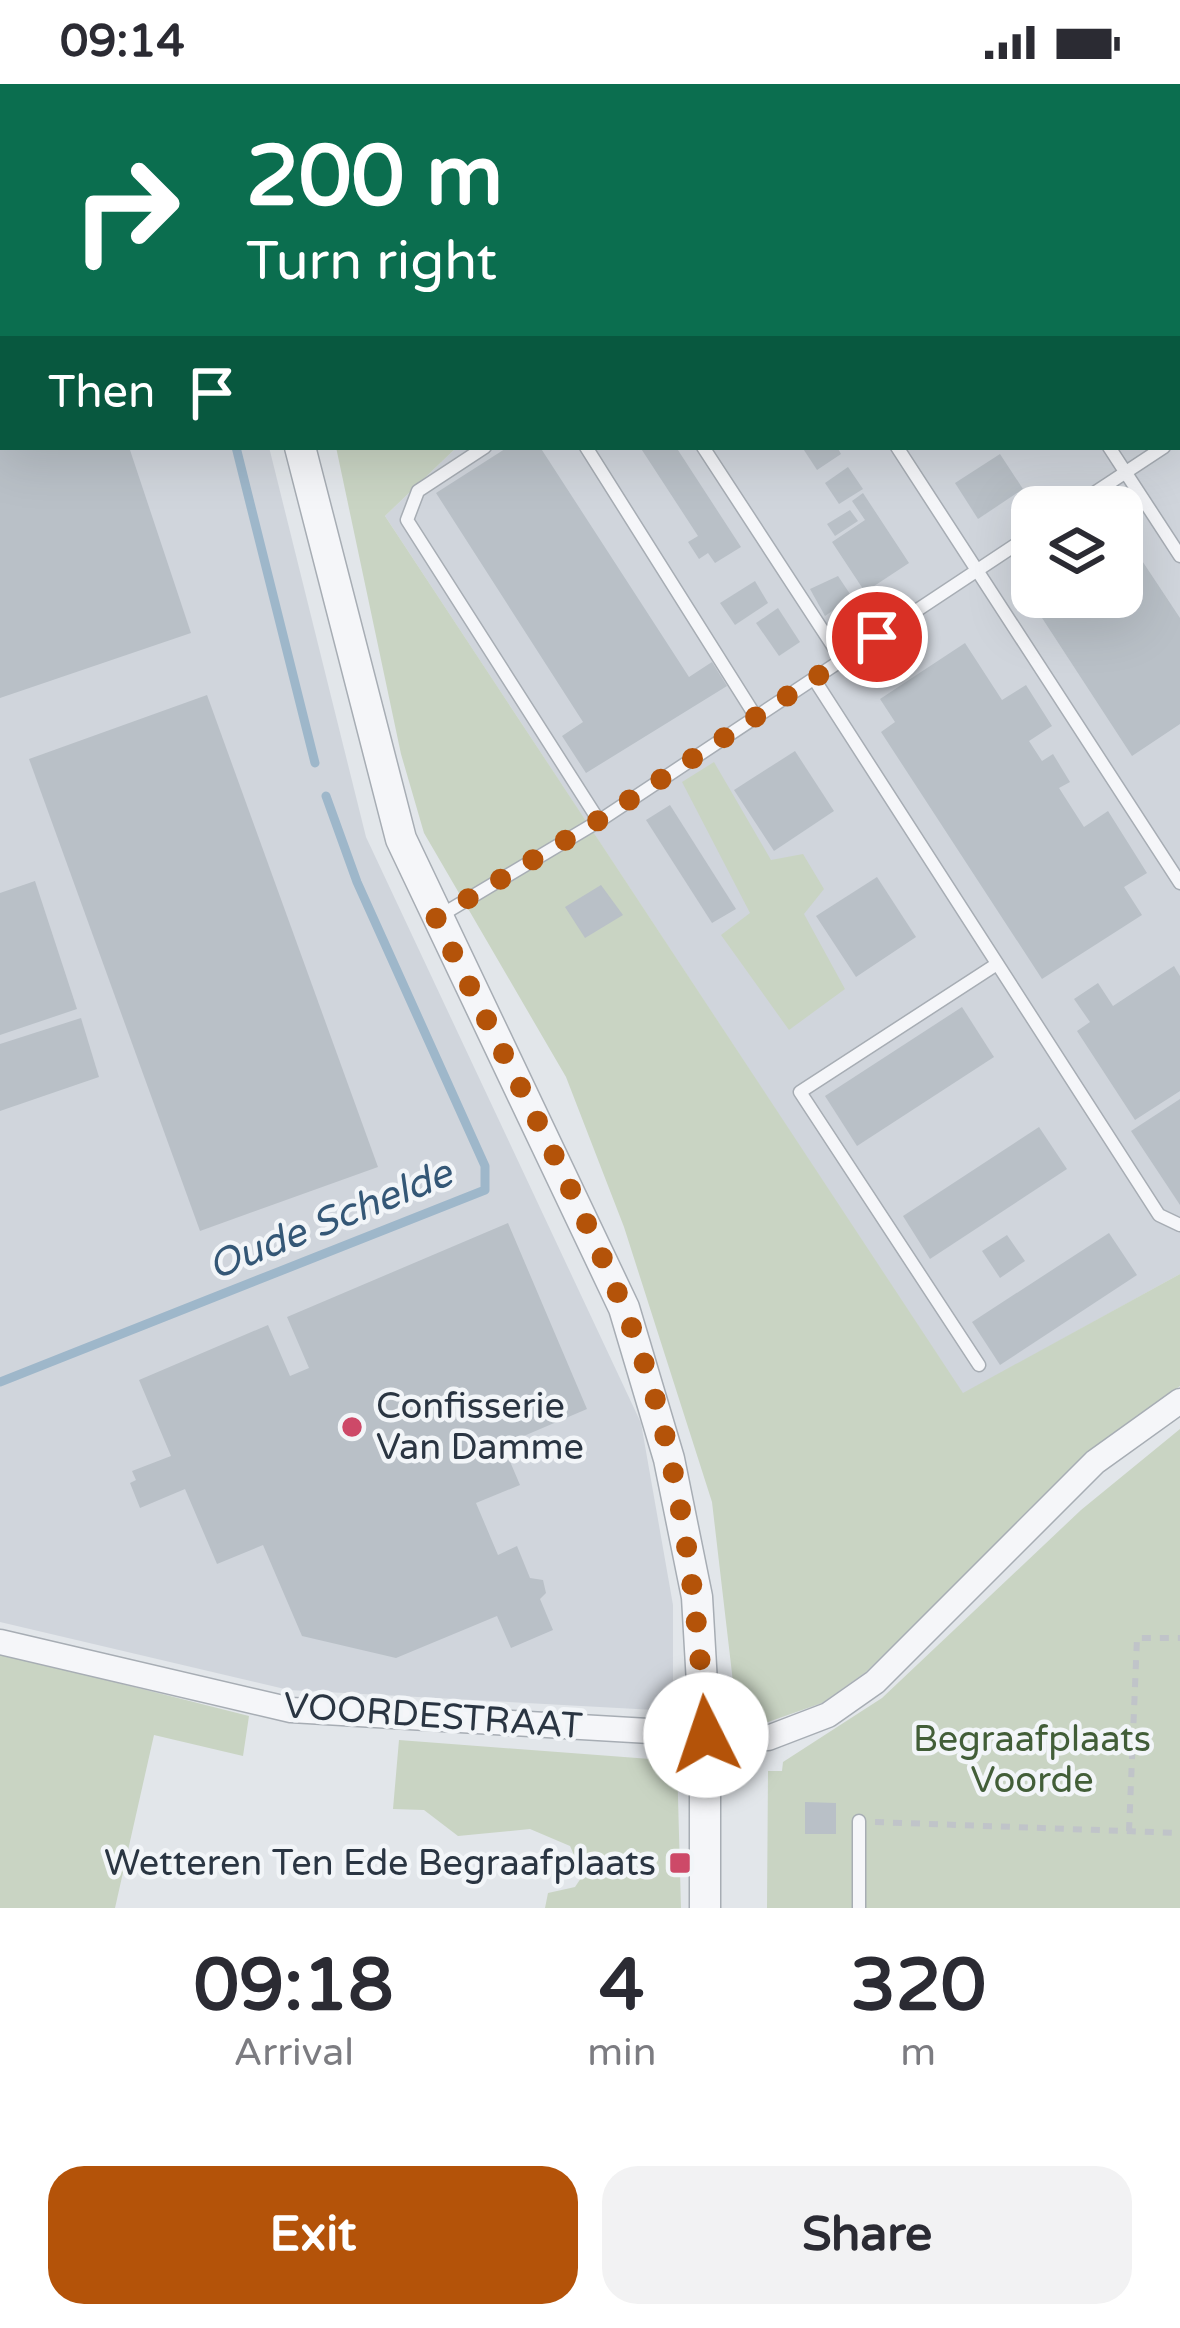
<!DOCTYPE html>
<html lang="en">
<head>
<meta charset="utf-8">
<style>
  :root { --surface:#fff; --page:#f2f2f3; --text:#2b2b33; --muted:#7c7c81; --accent:#b45309 }
  body { margin:0; font-family:"Varela Round",sans-serif; background:var(--page); color:var(--text); height:100vh; display:flex; flex-direction:column; font-size:45px; white-space:nowrap }
  * { box-sizing:border-box; margin:0 }
  p { font-size:39px; color:var(--muted) }
  .icon { flex:none; width:66px; height:66px; fill:none; stroke:currentColor; stroke-width:2; stroke-linecap:round; stroke-linejoin:round }
  .map { position:relative; height:1824px; overflow:hidden }
  .details { display:flex; flex-direction:column; background:var(--surface); flex:1 }
  .details>* { flex:none }
  .hud { position:absolute; left:0px; top:0px; width:1182px; height:366px; box-shadow:0 12px 48px #0002; background:#0b6e4f; color:#fff; overflow:hidden }
  .controls { position:absolute; left:1011px; top:402px; display:grid; gap:24px }
  .controls a { display:grid; place-items:center; width:132px; height:132px; border-radius:24px; background:var(--surface); box-shadow:0 12px 48px #0002; font-size:60px }
  .pin { position:absolute; display:grid; place-items:center; width:102px; height:102px; color:#fff; margin:-51px; border:6px solid #fff; border-radius:50%; box-shadow:0 3px 12px #0007 }
  .me { position:absolute; width:132px; margin:-66px; rotate:356deg; stroke-linejoin:round; filter:drop-shadow(0 0 9px #0008) }
  .turn { display:flex; align-items:center; gap:42px; height:252px; padding:0 48px; font-size:54px }
  .turn .icon { width:156px; height:156px; stroke-width:2.5 }
  .turn b { display:block; font-size:84px; line-height:102px }
  .then { display:flex; align-items:center; height:114px; padding:0 48px; background:#0003; gap:24px; font-size:45px }
  .eta { display:flex; justify-content:space-evenly; align-items:center; height:204px; text-align:center }
  .eta b { font-size:72px; font-weight:700; line-height:84px }
  .action { display:flex; gap:24px; margin-top:auto; padding:24px 48px }
  .action a { flex:1; height:138px; border-radius:36px; background:var(--accent); color:#fff; font-size:48px; font-weight:700; line-height:138px; text-align:center }
  .action a+a { background:var(--page); color:var(--text) }
  .status { display:flex; justify-content:space-between; align-items:center; height:84px; padding:0 60px; background:var(--surface); direction:ltr }
  .status svg { height:33px; fill:currentColor }
  .map>svg:first-child { display:block }
  .built { fill:#d0d5dc; fill-rule:evenodd }
  .green { fill:#c9d4c3 }
  .lines { fill:none; stroke-linecap:round; stroke-linejoin:round }
  .stream { stroke:#9eb7ca; stroke-width:9 }
  .building { fill:#b9c0c7 }
  .service-casing { stroke:#a7adb4; stroke-width:15 }
  .minor-casing { stroke:#a7adb4; stroke-width:27 }
  .tertiary-casing { stroke:#a7adb4; stroke-width:33 }
  .path { stroke:#c0c4c9; stroke-width:6; stroke-dasharray:9 9; stroke-linecap:butt }
  .service { stroke:#f5f6f9; stroke-width:12 }
  .minor { stroke:#f5f6f9; stroke-width:24 }
  .tertiary { stroke:#f5f6f9; stroke-width:30 }
  .route { stroke:#b45309; stroke-width:21; stroke-dasharray:0 37.8 }
  .poi-dot { fill:#cd4968; stroke:#f2f5f8; stroke-width:4.5 }
  .labels { text-anchor:middle; dominant-baseline:central; stroke-width:9; stroke-linejoin:round; paint-order:stroke }
  .poi-label { font-size:36px; fill:#2a3542; stroke:#f2f5f8; text-anchor:start }
  .street-label { font-size:36px; fill:#2a3542; stroke:#f2f5f8 }
  .park-label { font-size:36px; fill:#425e38; stroke:#f2f5f8 }
  .water-label { font-size:39px; font-style:italic; fill:#345776; stroke:#f2f5f8 }
</style>
</head>
<body>
<div class="status"><b>09:14</b><svg viewBox="0 0 49 12"><path d="M0 12V9h3v3zM5 12V6h3v6zM10 12V3h3v9zM15 12V0h3v12zM26 1h20v11H26zM47 4h2v5h-2z"/></svg></div>
<div class="map">
<svg width="1180" height="1824" viewBox="0 0 1180 1824">
  <rect width="100%" height="100%" fill="#e2e6ea"/>
  <g class="built">
    <path d="M0,0H161L3,3V363H269L366,753L641,1339L673,1521V1627L289,1606L0,1538Z"/>
    <path d="M269,0H1180V1190L963,1310L385,432L457,363H1179V3ZM1032,423H1122V513H1032Z"/>
  </g>
  <g class="green">
    <path d="M336,363H457L385,432L963,1309L1180,1190V1302L1093,1368L866,1588L822,1619L768,1638H731L735,1615L712,1418L624,1143L566,993L424,749L401,670Z"/>
    <path d="M714,678L771,776L803,770L824,805L804,830L845,905L789,946L721,851L750,829L682,698Z"/>
    <path d="M1180,1345V1824H767L768,1687H782L783,1678L882,1614L1081,1426Z"/>
    <path d="M0,1569L249,1632L243,1672L154,1651L115,1824H0Z"/>
    <path d="M399,1656L677,1677L681,1824H545L548,1809L575,1803L583,1791L570,1762L530,1745L458,1752L424,1726L393,1725Z"/>
  </g>
  <g class="lines">
    <g class="stream">
      <path d="M139,0L140,3"/>
      <path d="M236,363L315,679"/>
      <path d="M0,1298L485,1106V1082L357,798L326,712"/>
    </g>
  </g>
  <g class="building">
    <path d="M0,363H129L191,549L0,614Z"/>
    <path d="M508,363H540L689,593L712,578L727,602L586,689L562,652L583,638L436,409Z"/>
    <path d="M640,363H676L741,463L715,479L708,469L699,475L688,458L698,452Z"/>
    <path d="M802,363H837L841,370L817,386Z"/>
    <path d="M1000,370L1023,405L978,435L955,399Z"/>
    <path d="M848,383L863,405L839,420L825,399Z"/>
    <path d="M863,409L909,479L865,508L832,458L865,436L852,417Z"/>
    <path d="M850,426L858,437L835,452L827,440Z"/>
    <path d="M1127,454L1180,534V640L1132,672L1031,517L1122,513V458Z"/>
    <path d="M838,492L852,513L825,532L810,505Z"/>
    <path d="M755,497L768,519L735,541L720,519Z"/>
    <path d="M778,524L800,558L779,572L756,539Z"/>
    <path d="M965,559L1002,616L1026,601L1052,642L1029,657L1042,677L1053,670L1070,698L1059,704L1084,743L1108,727L1147,789L1124,803L1142,831L1042,895L881,648L895,638L880,615Z"/>
    <path d="M207,611L378,1083L200,1147L29,675Z"/>
    <path d="M795,667L834,727L774,767L734,706Z"/>
    <path d="M670,721L736,825L712,839L646,736Z"/>
    <path d="M877,793L916,853L856,893L816,832Z"/>
    <path d="M35,797L77,925L0,951V809Z"/>
    <path d="M601,801L623,831L585,854L565,823Z"/>
    <path d="M1174,882L1180,892V1007L1135,1036L1077,947L1090,938L1074,915L1098,899L1113,922Z"/>
    <path d="M962,923L994,973L857,1062L825,1012Z"/>
    <path d="M81,934L99,993L0,1027V960Z"/>
    <path d="M1180,1015V1121L1131,1047Z"/>
    <path d="M1039,1043L1067,1085L930,1175L903,1132Z"/>
    <path d="M508,1139L587,1325L503,1361L520,1401L476,1419L498,1471L517,1462L530,1494L543,1496L546,1509L540,1515L553,1546L511,1564L497,1532L396,1574L302,1552L263,1461L217,1480L185,1405L140,1424L130,1399L136,1396L132,1387L171,1372L139,1296L268,1241L290,1292L309,1284L287,1233Z"/>
    <path d="M1109,1149L1137,1191L1000,1281L972,1238Z"/>
    <path d="M1007,1151L1025,1177L1000,1194L982,1167Z"/>
    <path d="M805,1718L836,1719V1750H805Z"/>
  </g>
  <g class="lines">
    <defs>
      <g id="service">
        <path d="M658,0L660,3"/>
        <path d="M874,0L876,3"/>
        <path d="M1154,3L1159,0"/>
        <path d="M1179,353H1180"/>
        <path d="M485,363L418,407L407,436L599,737"/>
        <path d="M586,363L756,633"/>
        <path d="M703,363L842,576"/>
        <path d="M897,363L1180,799"/>
        <path d="M1109,363L1180,472"/>
        <path d="M1073,423L1164,363"/>
        <path d="M814,595L1159,1131L1180,1141"/>
        <path d="M438,833L599,737L1032,450"/>
        <path d="M979,1281L800,1008L997,880"/>
        <path d="M859,1824V1737"/>
      </g>
      <path id="minor" d="M0,1558L291,1626L768,1654L828,1631L875,1598L1095,1378L1180,1317"/>
      <g id="tertiary">
        <path d="M205,0L206,3"/>
        <path d="M300,363L401,755L624,1224L669,1375L697,1513L705,1651V1824"/>
      </g>
    </defs>
    <use href="#service" class="service-casing"/>
    <use href="#minor" class="minor-casing"/>
    <use href="#tertiary" class="tertiary-casing"/>
    <g class="path">
      <path d="M875,1738L1180,1749"/>
      <path d="M1129,1747L1137,1554H1180"/>
    </g>
    <use href="#service" class="service"/>
    <use href="#minor" class="minor"/>
    <use href="#tertiary" class="tertiary"/>
  </g>
  <g class="lines">
    <path class="route" d="M706,1651C696,1507 679,1357 623,1222C568,1090 498,962 436,834L599,736L877,553"/>
  </g>
  <g class="poi-dot">
    <circle cx="352" cy="1343" r="12"/>
    <rect x="668" y="1767" width="24" height="24" rx="6"/>
  </g>
  <g class="labels">
    <g class="poi-label">
      <text x="376" y="1322">Confisserie<tspan x="376" dy="41">Van Damme</tspan></text>
      <text x="656" y="1779" text-anchor="end">Wetteren Ten Ede Begraafplaats</text>
    </g>
    <g class="street-label">
      <text transform="translate(433 1632) rotate(4)">VOORDESTRAAT</text>
    </g>
    <g class="park-label">
      <text x="1032" y="1655">Begraafplaats<tspan x="1032" dy="41">Voorde</tspan></text>
    </g>
    <g class="water-label">
      <text transform="translate(330 1136) rotate(-22)">Oude Schelde</text>
    </g>
  </g>
</svg>
<div class="controls">
<a><svg class="icon" aria-label="layers" viewBox="0 0 24 24"><path d="M12 4l9 5-9 5-9-5zM3 14l9 5 9-5"/></svg></a>
</div>
<div class="pin" style="left:877px;top:553px;background:#d93025"><svg class="icon" aria-label="arrive" viewBox="0 0 24 24"><path d="M6 21V4h12l-3 4 3 4H6"/></svg></div>
<svg class="me" style="left:706px;top:1651px" viewBox="-20 -20 40 40"><circle r="19" fill="#fff"/><path d="M0-13L10 11 0 6-10 11z" fill="#b45309"/></svg>
<div class="hud">
<div class="turn"><svg class="icon" aria-label="right" viewBox="0 0 24 24"><path d="M7 20v-9h11M14 6l5 5-5 5"/></svg><div><b>200 m</b>Turn right</div></div>
<div class="then">Then<svg class="icon" aria-label="arrive" viewBox="0 0 24 24"><path d="M6 21V4h12l-3 4 3 4H6"/></svg></div>
</div>
</div>
<section class="details">
<div class="eta">
<div><b>09:18</b><p>Arrival</p></div>
<div><b>4</b><p>min</p></div>
<div><b>320</b><p>m</p></div>
</div>
<div class="action"><a>Exit</a><a>Share</a></div>
</section>
</body>
</html>
